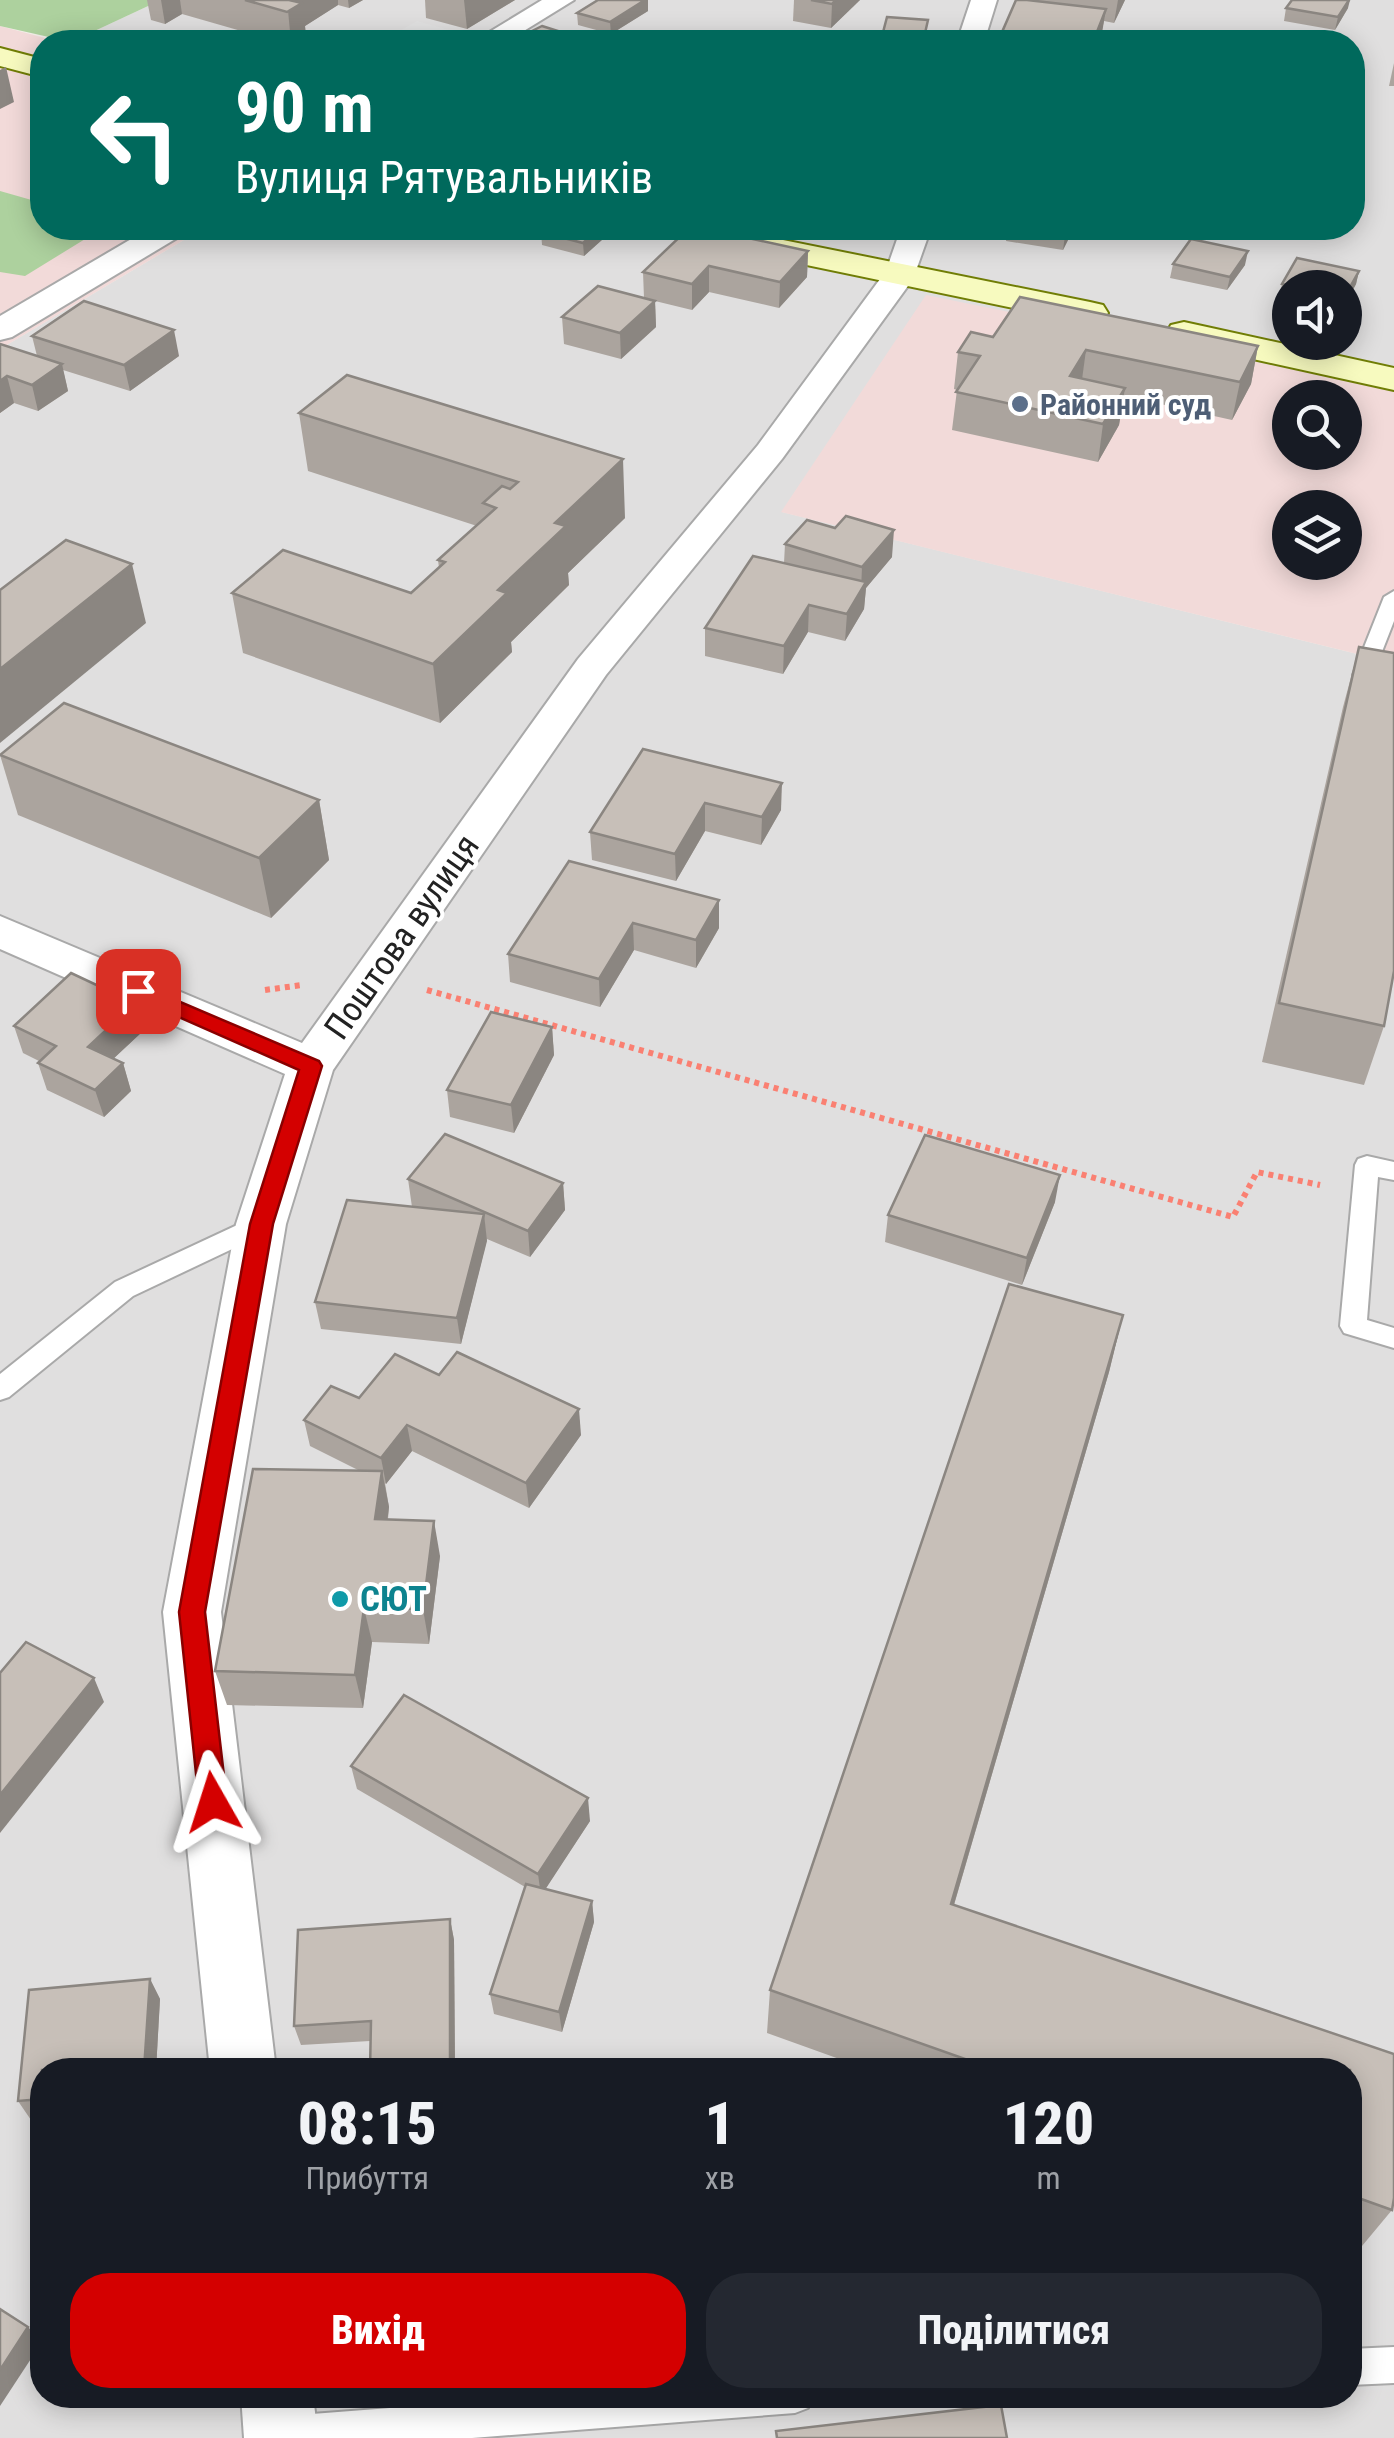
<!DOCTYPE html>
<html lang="uk">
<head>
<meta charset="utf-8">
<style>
  :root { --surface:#171b24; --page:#242831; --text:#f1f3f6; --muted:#9ea1a6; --accent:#d40000 }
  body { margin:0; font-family:"Roboto Condensed",sans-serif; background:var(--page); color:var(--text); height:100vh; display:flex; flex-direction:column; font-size:38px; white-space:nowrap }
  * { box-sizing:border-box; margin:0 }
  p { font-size:32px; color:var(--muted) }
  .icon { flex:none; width:55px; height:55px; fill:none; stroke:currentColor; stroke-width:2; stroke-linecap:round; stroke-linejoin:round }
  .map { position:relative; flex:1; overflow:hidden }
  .sheet { position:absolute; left:30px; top:2058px; width:1332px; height:350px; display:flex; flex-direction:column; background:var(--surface); border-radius:40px; box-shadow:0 5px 25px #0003 }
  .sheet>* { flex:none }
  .banner { position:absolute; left:30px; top:30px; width:1335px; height:210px; border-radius:40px; box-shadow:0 5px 25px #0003; background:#00695c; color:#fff; overflow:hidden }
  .controls { position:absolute; left:1272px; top:270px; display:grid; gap:20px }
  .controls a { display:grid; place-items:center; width:90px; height:90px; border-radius:50%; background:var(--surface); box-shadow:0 5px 25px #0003; font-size:50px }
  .pin { position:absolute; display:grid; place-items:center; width:85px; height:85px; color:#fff; margin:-42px; border-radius:20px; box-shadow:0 5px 15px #0006 }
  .me { position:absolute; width:110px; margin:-55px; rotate:354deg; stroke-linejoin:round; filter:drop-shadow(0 0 8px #0008) }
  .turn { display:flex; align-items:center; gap:35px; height:210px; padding:0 40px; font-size:45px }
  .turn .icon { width:130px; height:130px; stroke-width:2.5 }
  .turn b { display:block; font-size:70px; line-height:85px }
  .eta { display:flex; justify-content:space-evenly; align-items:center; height:170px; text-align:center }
  .eta b { font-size:60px; font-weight:800; line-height:70px }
  .action { display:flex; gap:20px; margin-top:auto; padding:20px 40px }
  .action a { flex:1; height:115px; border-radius:40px; background:var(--accent); color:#fff; font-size:40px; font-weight:800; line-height:115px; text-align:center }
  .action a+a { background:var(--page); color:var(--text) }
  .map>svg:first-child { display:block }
  .residential { fill:#e0dfdf; fill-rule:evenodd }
  .commercial { fill:#f2dad9; fill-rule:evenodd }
  .forest { fill:#add19e }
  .parking { fill:#e2e2e2 }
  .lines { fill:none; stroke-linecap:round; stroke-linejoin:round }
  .lane-casing { stroke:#a9a9a9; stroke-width:4 }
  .street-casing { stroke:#a9a9a9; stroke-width:4 }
  .secondary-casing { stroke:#707d05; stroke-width:4 }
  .path { stroke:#fa8072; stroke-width:6; stroke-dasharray:5 5; stroke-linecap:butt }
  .lane { fill:#fff; fill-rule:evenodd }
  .street { fill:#fff; fill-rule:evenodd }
  .secondary { fill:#f7fabf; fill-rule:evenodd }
  .wall { fill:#aba49e }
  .shaded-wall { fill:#8b8681 }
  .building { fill:#c7bfb8; stroke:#8b8681; stroke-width:2.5 }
  .route { fill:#d40000; stroke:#8a0000; stroke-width:2.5 }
  .service-dot { fill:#5c6f8a; stroke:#fff; stroke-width:4 }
  .culture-dot { fill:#0f9aa8; stroke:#fff; stroke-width:4 }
  .labels { text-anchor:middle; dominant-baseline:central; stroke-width:8; stroke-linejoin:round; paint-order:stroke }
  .far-service-label { font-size:30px; font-weight:bold; fill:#4e5e75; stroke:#fff; text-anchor:start }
  .street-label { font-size:35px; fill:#222; stroke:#fff }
  .culture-label { font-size:35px; font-weight:bold; fill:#0d838f; stroke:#fff; text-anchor:start }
</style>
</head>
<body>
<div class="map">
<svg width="1394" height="2438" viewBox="0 0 1394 2438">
  <rect width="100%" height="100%" fill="#f2efe9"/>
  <path class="residential" d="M161,0H1394V390L926,296L782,512L1394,663V2438H0V349L204,228H1352V42H71ZM1290,288H1345V342H1290ZM42,2070H1350V2395H42Z"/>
  <g class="commercial">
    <path d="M0,26L60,42H42V228H204L0,349Z"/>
    <path d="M926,295L1394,390V663L781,512ZM1290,398H1345V452H1290ZM1290,508H1345V562H1290Z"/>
  </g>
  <g class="forest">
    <path d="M0,0H161L71,42L0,26Z"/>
    <path d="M0,191L42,203V228H103L25,276L0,272Z"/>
  </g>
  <path class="parking" d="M417,21L467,35L454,42H380Z"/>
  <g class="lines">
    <defs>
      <g id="lane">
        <path d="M1394,591V621L1374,672L1394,678V690L1353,675L1384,597Z"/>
        <path d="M1367,1156L1394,1162V1180L1378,1177L1367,1320L1394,1328V1348L1344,1333L1340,1326L1355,1165L1358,1159Z"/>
        <path d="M261,1214L270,1217L274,1224L270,1231L133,1296L9,1397L0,1400V1374L115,1282Z"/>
        <path d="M1394,2347V2383L1350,2385V2349Z"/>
        <path d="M557,2395H813L808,2408L795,2413L472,2438H269L268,2434L273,2421L286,2416Z"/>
      </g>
      <g id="street">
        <path d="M542,0H574L506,42H473Z"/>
        <path d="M971,0H997L984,42H957Z"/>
        <path d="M150,228H186L182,235L12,337L0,340V316Z"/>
        <path d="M901,228H931L913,279L782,459L606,675L333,1070L286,1224L221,1612L276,2070H210L163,1612L236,1224L285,1074L0,949V916L302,1043L578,659L758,445L886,271Z"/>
        <path d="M241,2395H313L318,2438H244Z"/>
      </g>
      <g id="secondary">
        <path d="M0,48L42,59V77L0,66Z"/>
        <path d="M660,228H724L1090,302L1103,305L1108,313L1103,321L1090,324L677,238L665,235Z"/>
        <path d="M1184,322L1394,368V390L1171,341L1166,333L1171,325Z"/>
      </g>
    </defs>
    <use href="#lane" class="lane-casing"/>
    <use href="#street" class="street-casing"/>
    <use href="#secondary" class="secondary-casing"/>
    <g class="path">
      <path d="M265,990L302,985"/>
      <path d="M427,990L1233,1217L1257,1172L1320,1185"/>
    </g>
    <use href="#lane" class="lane"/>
    <use href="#street" class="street"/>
    <use href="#secondary" class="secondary"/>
  </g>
  <g class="wall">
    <path d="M147,0H363L349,8L338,5L305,26L306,37L297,42H280L182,14L165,24L151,20Z"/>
    <path d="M425,0H515L467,29L426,18Z"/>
    <path d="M794,0H860L831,28L793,21Z"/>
    <path d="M1032,0H1125L1114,23L1104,21L1099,42H999V39Z"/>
    <path d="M1286,8H1348L1335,30L1284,21Z"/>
    <path d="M648,11L611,34L578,25L577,13Z"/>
    <path d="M1394,63V86H1389Z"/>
    <path d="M547,228H613V230L584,256L542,245L541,232Z"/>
    <path d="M825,228H874L870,234Z"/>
    <path d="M1008,228H1074L1063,250L1006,241Z"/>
    <path d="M808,251L807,277L779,308L709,292L692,310L655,301L656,327L621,359L564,344L562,317L644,298L643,272Z"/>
    <path d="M1173,264L1245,265L1227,290L1170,278Z"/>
    <path d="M1359,271L1356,284L1347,301L1345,300V288H1290V300L1279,298L1282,284Z"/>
    <path d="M32,336L179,356L130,391L63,370L68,391L38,411L14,403L0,413V344L37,356Z"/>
    <path d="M993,337L1258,346L1251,384L1232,420L1124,396L1119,425L1098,462L952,430L957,390L954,389L958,352Z"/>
    <path d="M347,375L625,518L568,573L569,585L511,642L512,652L440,723L243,653L232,593H411L439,568L438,560L477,526L308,471L299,413Z"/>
    <path d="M785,544L892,557L866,588L864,609L845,641L808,632L783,674L705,656V628L784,563Z"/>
    <path d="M1359,647L1384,1026L1364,1085L1262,1062L1343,707Z"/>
    <path d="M643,749L781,810L761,845L705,831L676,881L592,860L590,832Z"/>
    <path d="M0,755L319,800L329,860L271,918L18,815Z"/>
    <path d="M719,900V928L696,968L634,950L600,1007L510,982L508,954Z"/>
    <path d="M14,1026L143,1031L113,1059L123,1063L131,1091L104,1117L47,1090L38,1063L39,1061L23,1053Z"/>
    <path d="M552,1027L554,1055L514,1133L450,1117L447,1090Z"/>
    <path d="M408,1179L563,1183L565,1210L530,1257L487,1239L461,1344L321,1329L315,1302L412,1207Z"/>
    <path d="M1055,1202L1022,1285L885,1242L888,1215Z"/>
    <path d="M1009,1284L1123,1315L1109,1372L954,1905L1394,2054V2198L1392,2210L1362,2246L1350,2242V2070H870L767,2033L770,1990Z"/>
    <path d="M439,1375L581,1435L529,1508L412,1451L386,1484L385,1483L389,1507L388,1519L440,1556L429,1644L372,1642L363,1708L227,1705L215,1671L360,1471L310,1446L304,1420L359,1398Z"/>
    <path d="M351,1766L590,1821L545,1889L592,1901L594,1922L562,2032L494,2014L490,1994L525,1887L357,1789Z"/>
    <path d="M450,1919L454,1940L455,2070H370V2041L301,2045L294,2026Z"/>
    <path d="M150,1979L160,1999L156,2070H42V2119L31,2120L18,2101L29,1990Z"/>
  </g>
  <g class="shaded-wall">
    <path d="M161,0H180L182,14L165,24Z"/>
    <path d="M287,0H338V5L305,26L306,37L297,42H291Z"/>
    <path d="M348,0H363L349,8Z"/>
    <path d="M464,0H515L467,29Z"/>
    <path d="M645,0H648V11L611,34L610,22Z"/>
    <path d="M836,0H860L831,28L832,4Z"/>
    <path d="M1118,0H1125L1114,23Z"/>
    <path d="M1349,0H1350L1348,8L1335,30L1338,17Z"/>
    <path d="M1106,9L1102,33L1099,42H1093Z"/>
    <path d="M6,67L14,102L0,109V70Z"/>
    <path d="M600,228H613V230L584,256L583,243Z"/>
    <path d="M1066,228H1074L1063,250Z"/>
    <path d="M808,251L807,277L779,308L780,282Z"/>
    <path d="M1248,251L1245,265L1227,290L1230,277Z"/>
    <path d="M709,266V292L692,310V284Z"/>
    <path d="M1359,271L1356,284L1347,301L1350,287Z"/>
    <path d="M655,301L656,327L621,359L620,333Z"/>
    <path d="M174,330L179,356L130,391L124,365Z"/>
    <path d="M1258,346L1251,384L1232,420L1240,382Z"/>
    <path d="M1086,350L1081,387L1070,376Z"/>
    <path d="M62,364L68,391L38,411L32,385Z"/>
    <path d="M7,376L14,403L0,413V381Z"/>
    <path d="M1125,388L1119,425L1098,462L1103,424Z"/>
    <path d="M623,459L625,518L568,573L569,585L511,642L512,652L440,723L433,664L555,523Z"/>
    <path d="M894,530L892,557L866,588L864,609L845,641L847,614L861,591L862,567Z"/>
    <path d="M132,564L146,623L0,743V669Z"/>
    <path d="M809,605L808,632L783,674L784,646Z"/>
    <path d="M782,783L781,810L761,845L762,817Z"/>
    <path d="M319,800L329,860L271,918L259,858Z"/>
    <path d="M705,803V831L676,881L675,854Z"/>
    <path d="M719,900V928L696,968V940Z"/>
    <path d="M633,923L634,950L600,1007L599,979Z"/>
    <path d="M135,1003L143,1031L96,1075L88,1047Z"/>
    <path d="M552,1027L554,1055L514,1133L511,1105Z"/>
    <path d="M123,1063L131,1091L104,1117L95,1090Z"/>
    <path d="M1060,1175L1055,1202L1022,1285L1027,1258Z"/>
    <path d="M563,1183L565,1210L530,1257L528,1231Z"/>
    <path d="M484,1214L487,1241L461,1344L457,1318Z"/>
    <path d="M1123,1315L1109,1372L941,1949L951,1904Z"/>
    <path d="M579,1409L581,1435L529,1508L526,1483Z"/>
    <path d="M407,1425L412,1451L386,1484L381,1458Z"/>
    <path d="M382,1471L389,1507L383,1554L375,1519Z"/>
    <path d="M434,1521L440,1556L429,1644L423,1609Z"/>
    <path d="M364,1608L372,1642L363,1708L355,1675Z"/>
    <path d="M94,1678L104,1702L0,1833V1795Z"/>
    <path d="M588,1798L590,1821L541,1896L538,1874Z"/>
    <path d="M592,1901L594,1922L562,2032L559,2012Z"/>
    <path d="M450,1919L454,1940L455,2070H450Z"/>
    <path d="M150,1979L160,1999L156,2070H144Z"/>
    <path d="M28,2327L42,2342L0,2406V2370Z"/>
  </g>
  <g class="building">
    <path d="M245,0H289L302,3L287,12Z"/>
    <path d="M598,0H645L610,22L577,13Z"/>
    <path d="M811,0H836L832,4Z"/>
    <path d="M1016,0H1027L1106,9L1093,42H1029L999,39Z"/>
    <path d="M1292,0H1349L1338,17L1286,8Z"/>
    <path d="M887,17L928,20L923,42L881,40Z"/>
    <path d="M542,26L583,39L576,42H510Z"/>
    <path d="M823,35L886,40L885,42H820Z"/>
    <path d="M1230,37L1258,42H1224Z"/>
    <path d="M547,228H600L583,243L541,232Z"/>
    <path d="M689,228H702L808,251L780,282L709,266L692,284L643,272Z"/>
    <path d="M1191,239L1248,251L1230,277L1173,264Z"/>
    <path d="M1297,258L1359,271L1350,287L1334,284L1332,288H1297L1282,284Z"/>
    <path d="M598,286L655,301L620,333L562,317Z"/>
    <path d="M1020,297L1258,346L1240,382L1086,350L1070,376L1125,388L1103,424L956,392L980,356L958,352L971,332L993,337Z"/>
    <path d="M84,301L174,330L124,365L32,336Z"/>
    <path d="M0,344L62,364L32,385L7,376L0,381Z"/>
    <path d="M347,375L623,459L555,523L566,526L498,590L507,593L433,664L232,593L283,550L411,593L445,562L438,560L496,508L483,503L502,486L510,489L518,482L299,413Z"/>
    <path d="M846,516L894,530L862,567L785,544L807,520L835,528Z"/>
    <path d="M66,540L132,564L0,669V590Z"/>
    <path d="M753,556L866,582L847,614L809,605L784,646L705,628Z"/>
    <path d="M1359,647L1394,653V971L1384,1026L1279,1003Z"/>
    <path d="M64,703L319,800L259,858L0,755Z"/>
    <path d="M643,749L782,783L762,817L705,803L675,854L590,832Z"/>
    <path d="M569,861L719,900L696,940L633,923L599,979L508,954Z"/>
    <path d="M71,973L135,1003L88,1047L123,1063L95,1090L38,1063L56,1046L14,1026Z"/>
    <path d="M491,1012L552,1027L511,1105L447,1090Z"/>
    <path d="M445,1134L563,1183L528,1231L408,1179Z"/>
    <path d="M925,1135L1060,1175L1027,1258L888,1215Z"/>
    <path d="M347,1200L484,1214L457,1318L315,1302Z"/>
    <path d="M1009,1284L1123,1315L951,1904L1394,2054V2198L1392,2210L1350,2195V2070H996L770,1990Z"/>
    <path d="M457,1352L579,1409L526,1483L407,1425L381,1458L304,1420L331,1386L359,1398L395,1354L439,1375Z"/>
    <path d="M253,1469L382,1471L375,1519L434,1521L423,1609L364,1608L355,1675L215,1671Z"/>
    <path d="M26,1642L94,1678L0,1795V1673Z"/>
    <path d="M404,1695L588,1798L538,1874L351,1766Z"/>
    <path d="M526,1884L592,1901L559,2012L490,1994Z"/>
    <path d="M450,1919V2070H370L371,2021L294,2026L298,1930Z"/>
    <path d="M150,1979L144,2070H42V2099L18,2101L29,1990Z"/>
    <path d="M0,2309L28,2327L0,2370Z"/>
    <path d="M1001,2405L1007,2438H777L776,2431Z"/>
  </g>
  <path class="route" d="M138,984L319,1061L322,1066L273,1224L205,1612L227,1802L223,1812L213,1816L203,1812L199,1802L179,1612L250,1224L299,1070L131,996L128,991L131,986Z"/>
  <circle class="service-dot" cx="1020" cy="404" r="10"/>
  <circle class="culture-dot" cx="340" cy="1599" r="10"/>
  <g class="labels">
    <g class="far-service-label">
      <text x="1040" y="404">Районний суд</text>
    </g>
    <g class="street-label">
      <text transform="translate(402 937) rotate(-55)">Поштова вулиця</text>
    </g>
    <g class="culture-label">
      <text x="360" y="1599">СЮТ</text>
    </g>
  </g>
</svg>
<div class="controls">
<a><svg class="icon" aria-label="sound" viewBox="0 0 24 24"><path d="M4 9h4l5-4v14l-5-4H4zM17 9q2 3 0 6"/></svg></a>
<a><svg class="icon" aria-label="search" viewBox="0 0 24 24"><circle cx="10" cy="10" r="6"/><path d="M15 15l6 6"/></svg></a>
<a><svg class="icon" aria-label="layers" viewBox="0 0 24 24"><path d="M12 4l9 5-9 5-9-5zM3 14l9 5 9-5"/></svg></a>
</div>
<div class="pin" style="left:138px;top:991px;background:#d93025"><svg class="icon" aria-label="arrive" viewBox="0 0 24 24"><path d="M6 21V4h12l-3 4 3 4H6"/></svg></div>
<svg class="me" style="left:213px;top:1802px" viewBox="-20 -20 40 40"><path d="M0-17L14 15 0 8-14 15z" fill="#d40000" stroke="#fff" stroke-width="4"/></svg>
<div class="banner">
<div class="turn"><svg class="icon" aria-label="left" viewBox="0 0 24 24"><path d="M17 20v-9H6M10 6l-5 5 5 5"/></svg><div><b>90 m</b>Вулиця Рятувальників</div></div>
</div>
<section class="sheet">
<div class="eta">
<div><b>08:15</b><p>Прибуття</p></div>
<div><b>1</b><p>хв</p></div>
<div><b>120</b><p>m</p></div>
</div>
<div class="action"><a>Вихід</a><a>Поділитися</a></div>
</section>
</div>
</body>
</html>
